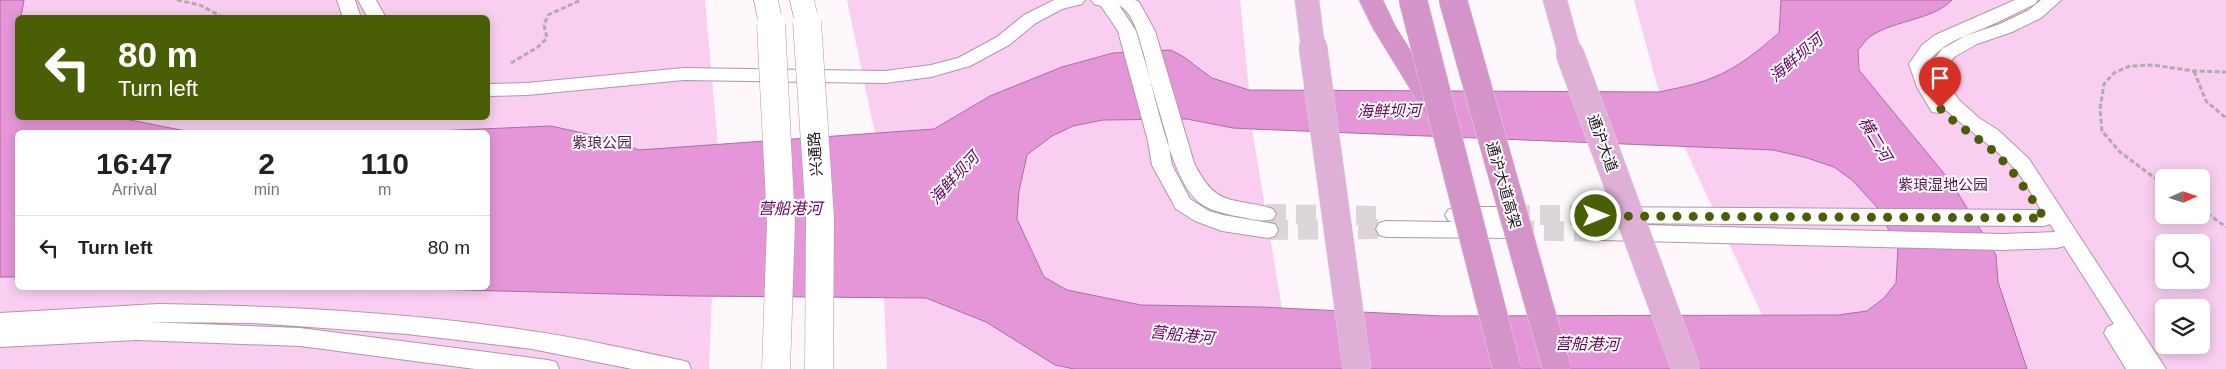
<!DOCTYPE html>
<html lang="en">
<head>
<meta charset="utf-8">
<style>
  :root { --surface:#fff; --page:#f6f6f6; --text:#222; --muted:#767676; --line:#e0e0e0 }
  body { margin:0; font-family:Helvetica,"Noto Sans SC",sans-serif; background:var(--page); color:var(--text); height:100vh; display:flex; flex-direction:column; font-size:19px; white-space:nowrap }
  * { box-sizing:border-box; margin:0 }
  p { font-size:16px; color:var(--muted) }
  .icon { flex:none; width:28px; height:28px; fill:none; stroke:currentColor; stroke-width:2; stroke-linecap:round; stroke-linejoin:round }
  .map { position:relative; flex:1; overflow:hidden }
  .panel { position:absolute; left:15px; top:130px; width:475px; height:160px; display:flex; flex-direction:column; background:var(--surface); border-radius:8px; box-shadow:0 2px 12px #0003 }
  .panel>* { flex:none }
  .top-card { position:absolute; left:15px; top:15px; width:475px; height:105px; border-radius:8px; box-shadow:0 2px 12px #0003; background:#4a5e05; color:#fff; overflow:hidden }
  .needle { width:32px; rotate:87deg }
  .tools { position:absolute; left:2155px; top:169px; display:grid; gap:10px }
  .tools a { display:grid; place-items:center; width:55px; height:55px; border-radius:8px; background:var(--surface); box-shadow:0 2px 12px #0003; font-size:25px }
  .pin { position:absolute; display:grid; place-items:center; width:42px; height:42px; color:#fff; margin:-51px -21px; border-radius:50% 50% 50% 0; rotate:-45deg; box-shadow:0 0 5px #0007 }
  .pin .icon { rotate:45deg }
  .me { position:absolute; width:55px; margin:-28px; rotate:90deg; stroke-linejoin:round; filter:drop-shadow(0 0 4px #0008) }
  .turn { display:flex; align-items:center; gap:18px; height:105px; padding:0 20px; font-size:22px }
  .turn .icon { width:65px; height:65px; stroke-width:2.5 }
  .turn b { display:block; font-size:35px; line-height:42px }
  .eta { display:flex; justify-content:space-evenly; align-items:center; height:85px; text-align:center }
  .eta b { font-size:30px; font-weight:800; line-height:35px }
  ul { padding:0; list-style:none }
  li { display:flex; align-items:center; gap:15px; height:65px; padding:0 20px; border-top:1px solid var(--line) }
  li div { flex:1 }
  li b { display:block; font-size:19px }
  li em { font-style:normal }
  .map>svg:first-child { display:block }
  .green { fill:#f9cef0; fill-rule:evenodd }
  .water { fill:#e596d8; stroke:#a96f9f; fill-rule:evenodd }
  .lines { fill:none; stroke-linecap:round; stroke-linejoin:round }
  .pedestrian-tunnel { stroke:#dcd6db; stroke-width:20; stroke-dasharray:20 10; stroke-linecap:butt }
  .pedestrian-casing { stroke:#b096ab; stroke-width:2 }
  .tertiary-casing { stroke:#b096ab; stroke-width:1 }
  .primary-casing { stroke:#d6d5d6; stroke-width:1 }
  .trunk-casing { stroke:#d6d5d6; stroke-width:1 }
  .path { stroke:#b1aaaf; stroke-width:3; stroke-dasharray:5 2.5; stroke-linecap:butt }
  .pedestrian { fill:#fff; fill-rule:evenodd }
  .tertiary { fill:#fff; fill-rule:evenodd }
  .primary { fill:#dfafd7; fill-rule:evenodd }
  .trunk { fill:#d494ca; fill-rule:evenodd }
  .tertiary-bridge-casing { stroke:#b096ab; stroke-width:29; stroke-linecap:butt }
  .primary-bridge-casing { stroke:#d6d5d6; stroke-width:29; stroke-linecap:butt }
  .trunk-bridge-casing { stroke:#d6d5d6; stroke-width:29; stroke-linecap:butt }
  .tertiary-bridge { stroke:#fff; stroke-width:28 }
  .primary-bridge { stroke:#dfafd7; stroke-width:28 }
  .trunk-bridge { stroke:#d494ca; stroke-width:28 }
  .route { stroke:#4a5e05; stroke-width:9; stroke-dasharray:0 16.2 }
  .labels { text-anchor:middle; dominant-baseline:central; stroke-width:4; stroke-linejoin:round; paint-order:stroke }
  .park-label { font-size:15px; fill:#581251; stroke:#fff }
  .street-label { font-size:15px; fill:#1d141b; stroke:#fff }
  .water-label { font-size:16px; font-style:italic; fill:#66015d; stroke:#fff }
</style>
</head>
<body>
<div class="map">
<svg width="2226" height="369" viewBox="0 0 2226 369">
  <rect width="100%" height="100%" fill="#fef8fd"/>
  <g class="green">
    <path d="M0,0H705L718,146L709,369H0ZM18,18H488V118H18ZM18,132H488V288H18Z"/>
    <path d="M847,0H1240L1249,90L1212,78L1194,63L1113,53L1062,67L990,96L934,129L875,134Z"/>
    <path d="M1634,0H1781L1779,22L1817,0H2226V369H1787L1659,92ZM2164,178H2201V215H2164ZM2164,242H2201V280H2164ZM2164,308H2201V345H2164Z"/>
    <path d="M1187,119L1233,128L1252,129L1282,308L1141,305L1067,290L1044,277L1017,219L1019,191L1027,156L1052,136L1073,126L1103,120Z"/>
    <path d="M884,298H926L986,322L1055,365L1074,369H887Z"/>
  </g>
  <g class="water">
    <path d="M0,0H24L21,17L18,18V118H120L191,132H18L17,277H0Z"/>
    <path d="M1781,0H1952C1933,20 1895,20 1871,36C1866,39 1862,46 1858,50L1859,70L1951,182L1996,255L1998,282L2027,369H1074L1055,365L986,322L926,298L692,296L387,288H488V132H412L551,126L605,138L639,150L934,129L990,96L1062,67L1113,53L1171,50L1184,57L1212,78L1249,90L1659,92C1677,88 1695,85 1712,78C1738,68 1759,50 1779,33ZM1187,119L1233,128L1252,129L1773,150L1804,157L1834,167L1852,180L1876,206L1898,247L1896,283L1884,298L1867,311L1838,315L1442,316L1261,307L1141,305L1067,290L1044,277L1017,219L1019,191L1027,155L1052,136L1073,126L1103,120Z"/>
  </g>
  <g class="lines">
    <g class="pedestrian-tunnel">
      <path d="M1266,214L1383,216"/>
      <path d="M1510,215H1596"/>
      <path d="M1268,230L1386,229"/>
      <path d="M1514,230L1602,232"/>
    </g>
    <defs>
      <g id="pedestrian">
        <path d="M337,0H355L361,18H343Z"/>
        <path d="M358,0H376L386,18H368Z"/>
        <path d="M1054,0H1085L1082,4L1062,9L1036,23L1009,45L970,66L931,77L885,83L684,80L527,95L488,96V84L527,83L684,68L885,71L931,65L958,58L997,37L1024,15Z"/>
        <path d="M1091,0H1135L1139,2L1155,31L1194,163C1217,209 1231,196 1273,209L1276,214L1273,219C1261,223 1248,218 1236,216C1225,214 1209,210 1200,203C1171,181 1153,88 1143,51C1138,35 1134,14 1119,5L1136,31L1168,141L1172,165L1190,199L1209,211L1223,215L1275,224L1278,230L1275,236L1268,238L1222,231L1195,221L1176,209L1152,165L1148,141L1118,31L1101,6L1094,4Z"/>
        <path d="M2015,0H2038L2035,4C2020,11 2005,19 1989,26C1965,37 1943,41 1927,64L1929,72L1930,65L1942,49L1965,36L2000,24L2029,10L2041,0H2061L2041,18L2012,32L1977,44L1954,57L1948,66L1947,83L1959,100L1979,118L1998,130L2029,159L2166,369H2126L2104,333L2107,327L2114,324L2064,246L2057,248L2003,250L1602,240L1595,238L1592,232L1595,226L1602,224L2003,234L2055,232L2050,224L2044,226L1596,223L1589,220L1586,215L1589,210L1596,207L2041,210C2033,197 2025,180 2014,168C1994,146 1968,131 1946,110L1939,113L1932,112L1917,87L1909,64L1922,45L1935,35Z"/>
        <path d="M1455,207H1510L1517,210L1520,215L1517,220L1512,222L1521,224L1524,230L1521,236L1514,238L1386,237L1379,235L1376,229L1379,223L1386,221L1452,222L1448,220L1445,215L1448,210Z"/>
        <path d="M158,304C283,306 408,312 531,331C581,338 631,350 680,360L688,362L691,369H632L532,349L407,334L253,323L148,322L300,328L548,360L556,362L559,369H475L300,346L137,340L0,347V313Z"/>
      </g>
      <g id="tertiary">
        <path d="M754,0H778L783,24L780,30L771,32L762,30L759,24Z"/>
        <path d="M790,0H814L819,22L816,27L807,30L798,27L795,22Z"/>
      </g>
      <g id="primary">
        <path d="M1295,0H1319L1325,47L1322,53L1313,55L1304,53L1301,47Z"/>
        <path d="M1543,0H1567L1582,54L1579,60L1570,62L1561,60L1558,54Z"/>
      </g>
      <path id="trunk" d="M1359,0H1383L1396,27L1454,119L1450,125L1441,128L1432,125L1372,27Z"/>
    </defs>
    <use href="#pedestrian" class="pedestrian-casing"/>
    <use href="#tertiary" class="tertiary-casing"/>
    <use href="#primary" class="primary-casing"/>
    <use href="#trunk" class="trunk-casing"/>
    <g class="path">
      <path d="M177,0L200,5L224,18"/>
      <path d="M511,63L538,47L547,38L544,25L548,15L581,0"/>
      <path d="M2194,71L2206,101L2226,118"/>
      <path d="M2164,185L2120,152L2102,131L2100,109L2104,84L2114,73L2130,66L2153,65L2194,71L2226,72"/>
      <path d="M2201,209L2226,227"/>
    </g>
    <use href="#pedestrian" class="pedestrian"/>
    <use href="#tertiary" class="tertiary"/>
    <use href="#primary" class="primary"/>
    <use href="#trunk" class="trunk"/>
    <defs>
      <g id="tertiary-bridge">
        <path d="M807,22L820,218L819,369"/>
        <path d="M771,24L781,223L776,369"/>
      </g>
      <g id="primary-bridge">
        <path d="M1313,47L1357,369"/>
        <path d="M1570,54L1686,369"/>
      </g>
      <g id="trunk-bridge">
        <path d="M1413,0L1507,369"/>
        <path d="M1453,0L1557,369"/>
      </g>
    </defs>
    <use href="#tertiary-bridge" class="tertiary-bridge-casing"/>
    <use href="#primary-bridge" class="primary-bridge-casing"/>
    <use href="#trunk-bridge" class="trunk-bridge-casing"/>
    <use href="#tertiary-bridge" class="tertiary-bridge"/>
    <use href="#primary-bridge" class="primary-bridge"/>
    <use href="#trunk-bridge" class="trunk-bridge"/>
  </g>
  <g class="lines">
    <path class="route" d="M1596,216L2044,218C2029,194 2013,169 1992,150C1975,135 1955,125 1940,108"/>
  </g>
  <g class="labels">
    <g class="park-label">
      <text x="602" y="142">紫琅公园</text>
      <text x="1943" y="184">紫琅湿地公园</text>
    </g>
    <g class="street-label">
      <text transform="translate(1603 143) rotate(70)">通沪大道</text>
      <text transform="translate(815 154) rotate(-94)">兴通路</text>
      <text transform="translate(1504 185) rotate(74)">通沪大道高架</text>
    </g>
    <g class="water-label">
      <text transform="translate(1796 58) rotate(-40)">海鲜坝河</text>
      <text transform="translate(1389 111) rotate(-1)">海鲜坝河</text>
      <text transform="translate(1875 139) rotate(59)">横二河</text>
      <text transform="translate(954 178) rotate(-47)">海鲜坝河</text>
      <text x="790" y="208">营船港河</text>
      <text transform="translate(1182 335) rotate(6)">营船港河</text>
      <text transform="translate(1587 344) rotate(1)">营船港河</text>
    </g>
  </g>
</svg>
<div class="tools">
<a><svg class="needle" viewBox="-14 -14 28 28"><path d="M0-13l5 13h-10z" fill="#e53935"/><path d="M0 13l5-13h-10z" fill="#767676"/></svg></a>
<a><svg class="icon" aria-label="search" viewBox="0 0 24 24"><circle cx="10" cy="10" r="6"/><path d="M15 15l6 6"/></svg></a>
<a><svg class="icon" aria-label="layers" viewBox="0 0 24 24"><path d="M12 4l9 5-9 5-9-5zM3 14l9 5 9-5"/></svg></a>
</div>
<div class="pin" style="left:1940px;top:108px;background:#d93025"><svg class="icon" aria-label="arrive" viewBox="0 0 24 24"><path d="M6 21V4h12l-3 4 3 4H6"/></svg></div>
<svg class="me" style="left:1596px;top:216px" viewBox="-20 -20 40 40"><circle r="17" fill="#4a5e05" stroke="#fff" stroke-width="3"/><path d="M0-11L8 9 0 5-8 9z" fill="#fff"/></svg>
<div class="top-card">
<div class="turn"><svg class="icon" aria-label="left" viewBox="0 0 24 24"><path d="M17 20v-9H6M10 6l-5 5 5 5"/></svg><div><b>80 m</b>Turn left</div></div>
</div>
<section class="panel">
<div class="eta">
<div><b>16:47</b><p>Arrival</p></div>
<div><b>2</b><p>min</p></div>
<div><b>110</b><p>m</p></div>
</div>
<ul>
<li><svg class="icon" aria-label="left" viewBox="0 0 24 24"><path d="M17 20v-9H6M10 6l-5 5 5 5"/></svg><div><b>Turn left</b></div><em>80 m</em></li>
</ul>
</section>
</div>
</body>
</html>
